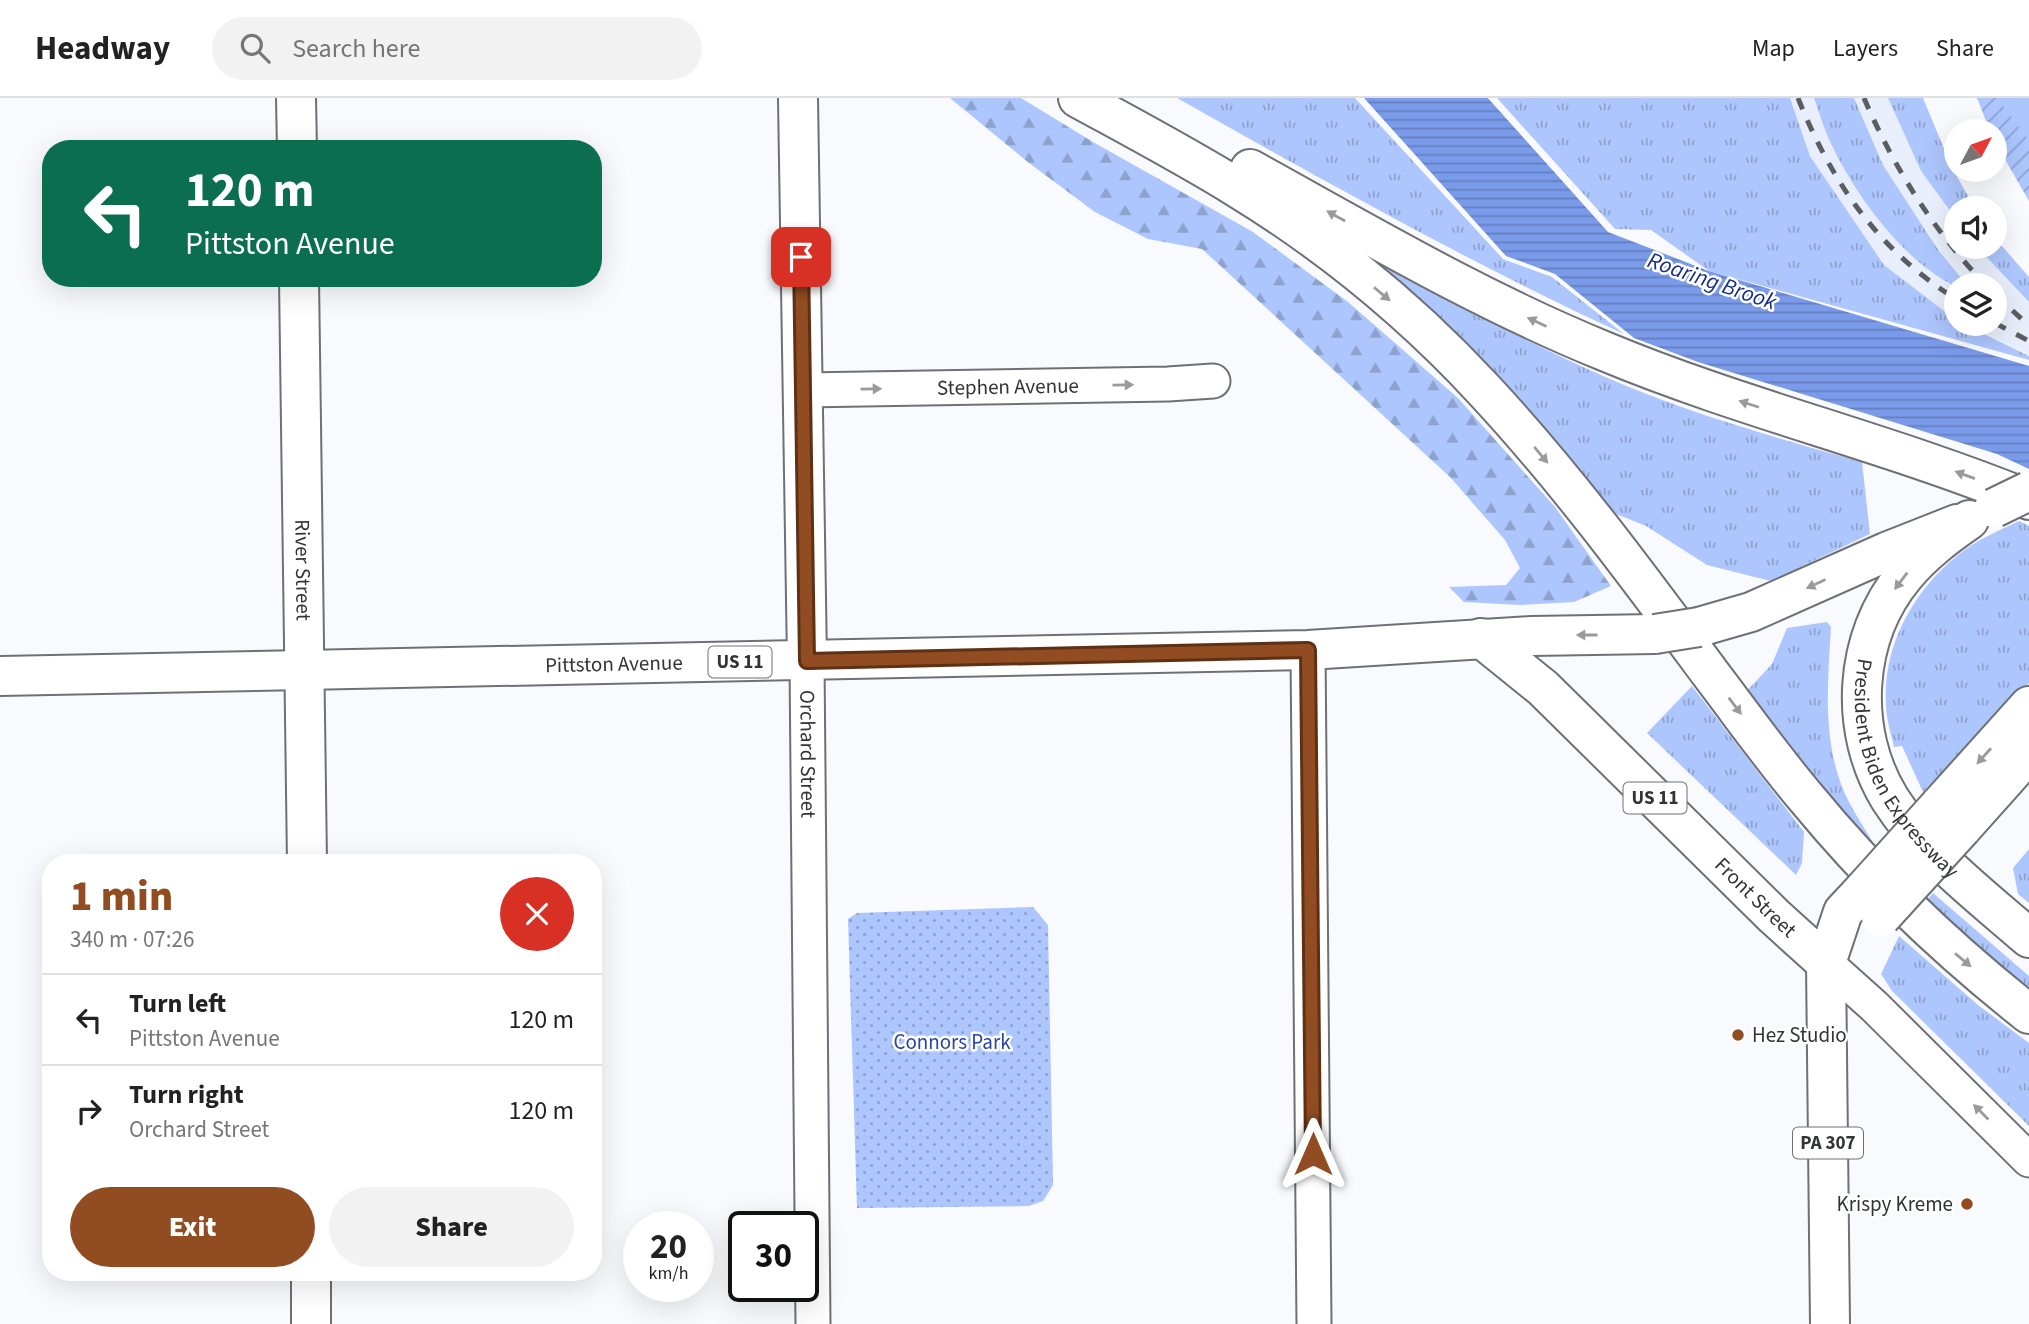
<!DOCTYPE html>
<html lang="en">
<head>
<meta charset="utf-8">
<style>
  :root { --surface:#fff; --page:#f2f2f2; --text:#222; --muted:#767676; --line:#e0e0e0; --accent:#914c21 }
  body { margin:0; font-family:"Source Sans 3",sans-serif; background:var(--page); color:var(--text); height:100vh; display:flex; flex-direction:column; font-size:26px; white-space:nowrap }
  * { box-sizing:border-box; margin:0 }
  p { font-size:23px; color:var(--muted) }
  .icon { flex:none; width:38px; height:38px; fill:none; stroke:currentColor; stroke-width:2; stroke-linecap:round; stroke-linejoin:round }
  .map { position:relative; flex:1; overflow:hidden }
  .drawer { position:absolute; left:42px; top:756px; width:560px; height:427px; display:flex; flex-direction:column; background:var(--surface); border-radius:28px; box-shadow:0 7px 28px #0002 }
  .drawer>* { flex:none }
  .guide { position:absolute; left:42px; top:42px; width:560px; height:147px; border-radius:28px; box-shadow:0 7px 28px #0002; background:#0b6e4f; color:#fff; overflow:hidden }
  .needle { width:46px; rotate:49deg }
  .buttons { position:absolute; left:1944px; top:21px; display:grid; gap:14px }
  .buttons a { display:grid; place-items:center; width:63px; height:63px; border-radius:50%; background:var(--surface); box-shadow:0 7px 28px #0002; font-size:35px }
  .speed { position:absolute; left:623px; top:1113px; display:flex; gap:14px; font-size:35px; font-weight:700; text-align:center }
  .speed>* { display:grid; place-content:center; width:91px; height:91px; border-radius:50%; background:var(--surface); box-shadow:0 7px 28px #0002; line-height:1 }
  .speed small { font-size:18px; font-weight:400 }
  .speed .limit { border:4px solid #111; border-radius:10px; background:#fff; color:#111 }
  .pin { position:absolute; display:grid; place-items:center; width:60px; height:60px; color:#fff; margin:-30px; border-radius:14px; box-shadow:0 4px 10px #0006 }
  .me { position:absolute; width:77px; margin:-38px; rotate:0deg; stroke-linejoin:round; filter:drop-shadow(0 0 5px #0008) }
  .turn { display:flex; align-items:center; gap:24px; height:147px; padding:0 28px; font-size:32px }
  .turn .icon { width:91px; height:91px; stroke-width:2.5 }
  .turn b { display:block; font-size:49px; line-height:60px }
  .round { display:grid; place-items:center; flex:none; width:74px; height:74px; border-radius:37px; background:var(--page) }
  .head { display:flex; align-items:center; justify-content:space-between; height:119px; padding:0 28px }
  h1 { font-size:42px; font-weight:800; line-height:52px; color:var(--accent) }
  .button { display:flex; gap:14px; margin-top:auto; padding:14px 28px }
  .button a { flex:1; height:80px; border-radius:42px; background:var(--accent); color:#fff; font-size:28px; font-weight:800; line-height:80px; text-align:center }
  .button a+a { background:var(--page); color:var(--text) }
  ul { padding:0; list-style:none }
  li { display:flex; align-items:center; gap:21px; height:91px; padding:0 28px; border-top:2px solid var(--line) }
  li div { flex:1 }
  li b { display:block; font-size:26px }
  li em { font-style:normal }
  header { display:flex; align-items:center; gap:42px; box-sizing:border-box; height:98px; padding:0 35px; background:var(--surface); border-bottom:2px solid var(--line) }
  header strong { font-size:33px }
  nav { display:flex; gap:38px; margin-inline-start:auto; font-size:24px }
  .search { width:490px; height:63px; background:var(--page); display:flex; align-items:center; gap:18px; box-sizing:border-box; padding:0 24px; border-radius:38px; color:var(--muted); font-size:26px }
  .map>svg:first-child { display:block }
  .built { fill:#e8eefb }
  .grass { fill:url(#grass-tufts) }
  .forest { fill:url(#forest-firs) }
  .park { fill:url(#park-dots) }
  .garden { fill:url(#garden-furrows) }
  .pitch { fill:#aec6fe }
  .water { fill:url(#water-rules) }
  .pier { fill:#f8fafe }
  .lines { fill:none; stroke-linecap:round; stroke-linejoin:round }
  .minor-casing { stroke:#6e7075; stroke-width:37 }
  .tertiary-casing { stroke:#6e7075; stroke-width:42 }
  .secondary-casing { stroke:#6e7075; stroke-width:42 }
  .primary-casing { stroke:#6e7075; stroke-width:42 }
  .motorway-casing { stroke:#6e7075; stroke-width:42 }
  .minor { stroke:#fff; stroke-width:33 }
  .tertiary { stroke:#fff; stroke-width:38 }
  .secondary { stroke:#fff; stroke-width:38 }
  .primary { stroke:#fff; stroke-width:38 }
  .motorway { stroke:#fff; stroke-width:38 }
  .rail { stroke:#5c5d60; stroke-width:5; stroke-dasharray:12 12; stroke-linecap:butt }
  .primary-bridge-casing { stroke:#6e7075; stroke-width:42; stroke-linecap:butt }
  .trunk-bridge-casing { stroke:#6e7075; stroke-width:42; stroke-linecap:butt }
  .primary-bridge { stroke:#fff; stroke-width:38 }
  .trunk-bridge { stroke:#fff; stroke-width:38 }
  .oneway { fill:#999a9a }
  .route-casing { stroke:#5e3115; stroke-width:18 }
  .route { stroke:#914c21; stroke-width:12 }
  .poi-dot { fill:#914c21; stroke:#fff; stroke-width:2.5 }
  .labels { text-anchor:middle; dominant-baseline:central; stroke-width:5; stroke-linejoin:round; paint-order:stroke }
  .shield { fill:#fff; stroke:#707172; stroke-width:2 }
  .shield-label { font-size:19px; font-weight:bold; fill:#333436 }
  .street-label { font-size:21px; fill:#333436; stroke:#fff }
  .poi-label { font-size:21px; fill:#333436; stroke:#fff; text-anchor:start }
  .park-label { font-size:21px; fill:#2945a2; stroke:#fff }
  .water-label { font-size:23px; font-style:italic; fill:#172d88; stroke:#fff }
</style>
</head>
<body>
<header>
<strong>Headway</strong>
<div class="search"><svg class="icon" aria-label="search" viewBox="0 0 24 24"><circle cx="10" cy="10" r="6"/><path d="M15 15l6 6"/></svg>Search here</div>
<nav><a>Map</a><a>Layers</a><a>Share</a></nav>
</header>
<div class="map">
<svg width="2029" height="1226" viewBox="0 0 2029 1226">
  <defs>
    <pattern id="grass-tufts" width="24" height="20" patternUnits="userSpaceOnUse" patternTransform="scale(1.75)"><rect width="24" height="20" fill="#aec6fe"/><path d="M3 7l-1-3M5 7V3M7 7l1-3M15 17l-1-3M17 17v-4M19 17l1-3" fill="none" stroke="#8ea2ce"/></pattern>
    <pattern id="forest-firs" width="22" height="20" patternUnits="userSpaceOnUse" patternTransform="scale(1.75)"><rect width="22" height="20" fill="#aec6fe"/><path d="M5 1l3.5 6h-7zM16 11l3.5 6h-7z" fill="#8ea2ce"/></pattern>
    <pattern id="park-dots" width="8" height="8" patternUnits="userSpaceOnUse" patternTransform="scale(1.75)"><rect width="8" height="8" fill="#aec6fe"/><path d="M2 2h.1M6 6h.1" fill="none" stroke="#8ea2ce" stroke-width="1.8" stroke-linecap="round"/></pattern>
    <pattern id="garden-furrows" width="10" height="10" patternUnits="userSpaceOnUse" patternTransform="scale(1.75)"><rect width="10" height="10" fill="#aec6fe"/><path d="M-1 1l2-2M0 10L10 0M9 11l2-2" fill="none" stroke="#8ea2ce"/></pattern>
    <pattern id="water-rules" width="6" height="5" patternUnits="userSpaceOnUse" patternTransform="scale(1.75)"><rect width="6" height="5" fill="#7a9aea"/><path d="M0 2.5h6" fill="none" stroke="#657ebe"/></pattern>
  </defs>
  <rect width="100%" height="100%" fill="#f8fafe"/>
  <g class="built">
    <path d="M1790,0H1814L1832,49L1947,185L1956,189V222L1884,167L1810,58Z"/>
    <path d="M1854,0H1888L1921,73L1956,121V149H1977L2029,204V257L1965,226H1995V187H1967L1956,177L1883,67Z"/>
  </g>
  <g class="grass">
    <path d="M1177,0H1355L1503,161L1552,179L1624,236C1470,165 1324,83 1177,0Z"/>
    <path d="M1497,0H1790L1810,58L1884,167L1956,222V226H1964L2029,258V262L1709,173L1651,132L1615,131Z"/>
    <path d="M1814,0H1854L1883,67L1939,153L1967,187H1956V189C1904,163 1859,102 1833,50C1825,34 1820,17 1814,0Z"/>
    <path d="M1888,0H1923L1952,70L1975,110H1956V121L1921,73Z"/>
    <path d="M1995,140L2029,179V204L1977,149H1995Z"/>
    <path d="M1370,157C1447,200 1523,243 1603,278C1687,315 1774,339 1862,364L1870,436L1771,483L1707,467L1646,428L1606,412L1367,163Z"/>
    <path d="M2019,423L2029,428V585L1923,694L1902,648L1894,649C1891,635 1886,621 1886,607C1882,549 1913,493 1958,457C1976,442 1998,433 2019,423Z"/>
    <path d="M1827,524L1831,529C1828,583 1822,639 1843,691C1850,709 1863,727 1872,743L1870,748L1742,598L1772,566L1787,530Z"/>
    <path d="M1692,588L1804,734L1802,765L1796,777L1647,635Z"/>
    <path d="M2029,751V805L2018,796L2013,770Z"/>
    <path d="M1933,795L2029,878V897L1926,803Z"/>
    <path d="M1899,838L1978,907L2029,945V1028L1892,893L1881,876Z"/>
  </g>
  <path class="forest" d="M950,0H1021L1093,44L1253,134L1348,204L1458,300L1555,409L1611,488L1574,504L1520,507L1464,504L1449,489L1506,487L1520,470L1505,442L1450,379L1202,151L1148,141L1095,114L1029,65Z"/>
  <path class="park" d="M1033,809L1048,827L1053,1087L1043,1103L1029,1108L857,1110L848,821L857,815Z"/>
  <path class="garden" d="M1977,0H2029V103L1995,44V33H1990Z"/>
  <path class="pitch" d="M1997,0H2029V43Z"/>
  <path class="water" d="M1364,0H1488L1608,134L1709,173L2029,268V371L1997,356L1698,264L1634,240L1555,176L1506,158Z"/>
  <path class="pier" d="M1488,0H1492L1610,131L1697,165L1709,173L1608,133Z"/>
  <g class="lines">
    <defs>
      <g id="minor">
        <path id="s1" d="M803,292L1168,286L1213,283"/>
        <path d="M1308,552L1314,1226"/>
        <path id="s2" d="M807,563L813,1226"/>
        <path d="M1826,865L1874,908L2029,1062"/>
      </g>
      <path id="tertiary" d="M798,0L807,563"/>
      <g id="secondary">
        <path d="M296,0L297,51"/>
        <path id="s3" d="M299,180L307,765"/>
        <path d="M311,1174V1226"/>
      </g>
      <g id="primary">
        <path d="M1699,529L1751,514L1886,454L1957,426"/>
        <path id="s4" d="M1481,540L1543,590L1774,818L1826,865"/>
        <path id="s5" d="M0,578L1308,552L1532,538L1655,536"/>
        <path d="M1939,708L2029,608"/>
        <path d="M1962,730L2029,655"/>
        <path d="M1830,1226L1826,865L1843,814L1859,797"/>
      </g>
      <g id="motorway">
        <path d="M1078,0C1131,29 1184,57 1236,89C1326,144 1412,214 1484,292C1566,380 1638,478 1710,575C1742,617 1773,661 1808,702C1874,782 1948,852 2029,916"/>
        <path d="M1250,71C1366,135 1481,203 1604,253C1743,311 1890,345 2029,402"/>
        <path id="s6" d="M1969,422C1946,438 1923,455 1905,477C1853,539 1848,633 1890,701C1925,756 1981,798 2029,840"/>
      </g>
    </defs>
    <use href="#minor" class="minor-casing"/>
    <use href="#tertiary" class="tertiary-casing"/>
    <use href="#secondary" class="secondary-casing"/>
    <use href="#primary" class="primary-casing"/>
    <use href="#motorway" class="motorway-casing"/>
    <use href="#minor" class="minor"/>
    <use href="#tertiary" class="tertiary"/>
    <use href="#secondary" class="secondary"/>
    <use href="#primary" class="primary"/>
    <use href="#motorway" class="motorway"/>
    <g class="rail">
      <path d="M1798,0C1832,85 1878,152 1956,201"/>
      <path d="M1864,0C1893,68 1934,134 1986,187"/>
      <path d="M1995,196L2029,228"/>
      <path d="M1995,225L2029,243"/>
    </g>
    <defs>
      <g id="primary-bridge">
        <path d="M1655,536L1699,529"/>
        <path d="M1859,797L1939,708"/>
        <path d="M1881,819L1962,730"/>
      </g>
      <path id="trunk-bridge" d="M1994,410L2029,393"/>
    </defs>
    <use href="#primary-bridge" class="primary-bridge-casing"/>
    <use href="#trunk-bridge" class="trunk-bridge-casing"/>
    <use href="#primary-bridge" class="primary-bridge"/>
    <use href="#trunk-bridge" class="trunk-bridge"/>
  </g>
  <defs><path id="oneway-solid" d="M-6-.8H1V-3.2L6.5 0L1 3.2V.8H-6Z" transform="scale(1.75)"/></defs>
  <g class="oneway">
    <use href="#oneway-solid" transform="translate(1336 118) rotate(-151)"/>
    <use href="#oneway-solid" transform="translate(1382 196) rotate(40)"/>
    <use href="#oneway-solid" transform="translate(1537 224) rotate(-155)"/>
    <use href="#oneway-solid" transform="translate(1123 287) rotate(-1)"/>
    <use href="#oneway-solid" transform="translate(871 291) rotate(-1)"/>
    <use href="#oneway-solid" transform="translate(1749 306) rotate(-162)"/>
    <use href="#oneway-solid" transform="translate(1541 357) rotate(50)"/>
    <use href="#oneway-solid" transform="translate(1965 377) rotate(-160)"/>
    <use href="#oneway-solid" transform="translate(1901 483) rotate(127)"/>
    <use href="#oneway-solid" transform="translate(1816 486) rotate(155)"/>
    <use href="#oneway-solid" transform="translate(1587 537) rotate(180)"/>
    <use href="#oneway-solid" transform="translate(1735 608) rotate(53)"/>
    <use href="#oneway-solid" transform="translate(1984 658) rotate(132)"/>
    <use href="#oneway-solid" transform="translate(1963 862) rotate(40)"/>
    <use href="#oneway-solid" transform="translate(1981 1014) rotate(-135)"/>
  </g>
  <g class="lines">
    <defs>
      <path id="route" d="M801,159L807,563L1308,552L1313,1056"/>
    </defs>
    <use href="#route" class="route-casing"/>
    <use href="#route" class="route"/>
  </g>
  <g class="poi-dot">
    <circle cx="1738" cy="937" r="7"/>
    <circle cx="1967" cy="1106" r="7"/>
  </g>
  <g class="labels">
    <g class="shield">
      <rect x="708.5" y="548.5" width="63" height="31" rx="5"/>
      <rect x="1623.5" y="684.5" width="63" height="31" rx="5"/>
      <rect x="1793" y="1029.5" width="70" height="31" rx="5"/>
    </g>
    <g class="shield-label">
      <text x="740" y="564">US 11</text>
      <text x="1655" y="700">US 11</text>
      <text x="1828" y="1045">PA 307</text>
    </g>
    <g class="street-label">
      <text stroke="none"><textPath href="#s1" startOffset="205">Stephen Avenue</textPath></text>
      <text stroke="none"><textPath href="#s3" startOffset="292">River Street</textPath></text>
      <text stroke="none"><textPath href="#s5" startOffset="614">Pittston Avenue</textPath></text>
      <text stroke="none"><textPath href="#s2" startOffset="93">Orchard Street</textPath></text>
      <text stroke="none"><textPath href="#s6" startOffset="301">President Biden Expressway</textPath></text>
      <text stroke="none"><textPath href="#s4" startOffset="378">Front Street</textPath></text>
    </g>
    <g class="poi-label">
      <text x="1752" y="937">Hez Studio</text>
      <text x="1953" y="1106" text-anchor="end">Krispy Kreme</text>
    </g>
    <g class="park-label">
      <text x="952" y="944">Connors Park</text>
    </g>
    <g class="water-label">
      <text transform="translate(1712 183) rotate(19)">Roaring Brook</text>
    </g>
  </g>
</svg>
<div class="buttons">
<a><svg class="needle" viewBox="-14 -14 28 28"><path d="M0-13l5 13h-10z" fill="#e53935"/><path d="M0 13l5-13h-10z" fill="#767676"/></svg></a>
<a><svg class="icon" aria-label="sound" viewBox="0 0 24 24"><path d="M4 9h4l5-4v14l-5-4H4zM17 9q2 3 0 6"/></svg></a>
<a><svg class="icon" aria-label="layers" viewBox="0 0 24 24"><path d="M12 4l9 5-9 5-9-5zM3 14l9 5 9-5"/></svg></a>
</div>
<div class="speed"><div>20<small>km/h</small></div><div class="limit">30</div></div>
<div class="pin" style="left:801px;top:159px;background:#d93025"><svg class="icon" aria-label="arrive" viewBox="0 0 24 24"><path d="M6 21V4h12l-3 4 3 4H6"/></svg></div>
<svg class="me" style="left:1313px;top:1056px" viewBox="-20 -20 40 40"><path d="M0-17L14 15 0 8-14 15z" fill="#914c21" stroke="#fff" stroke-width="4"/></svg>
<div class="guide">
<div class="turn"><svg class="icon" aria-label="left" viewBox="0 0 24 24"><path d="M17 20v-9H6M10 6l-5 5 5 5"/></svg><div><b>120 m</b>Pittston Avenue</div></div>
</div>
<section class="drawer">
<div class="head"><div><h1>1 min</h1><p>340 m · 07:26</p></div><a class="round" style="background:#d93025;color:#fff"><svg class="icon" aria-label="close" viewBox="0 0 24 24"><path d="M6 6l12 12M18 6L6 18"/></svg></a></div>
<ul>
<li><svg class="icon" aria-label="left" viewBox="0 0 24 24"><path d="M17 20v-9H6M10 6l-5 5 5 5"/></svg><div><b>Turn left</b><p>Pittston Avenue</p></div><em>120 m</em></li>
<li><svg class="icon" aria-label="right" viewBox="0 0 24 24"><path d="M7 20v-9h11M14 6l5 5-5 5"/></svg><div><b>Turn right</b><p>Orchard Street</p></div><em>120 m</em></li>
</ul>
<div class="button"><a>Exit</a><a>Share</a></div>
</section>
</div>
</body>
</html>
